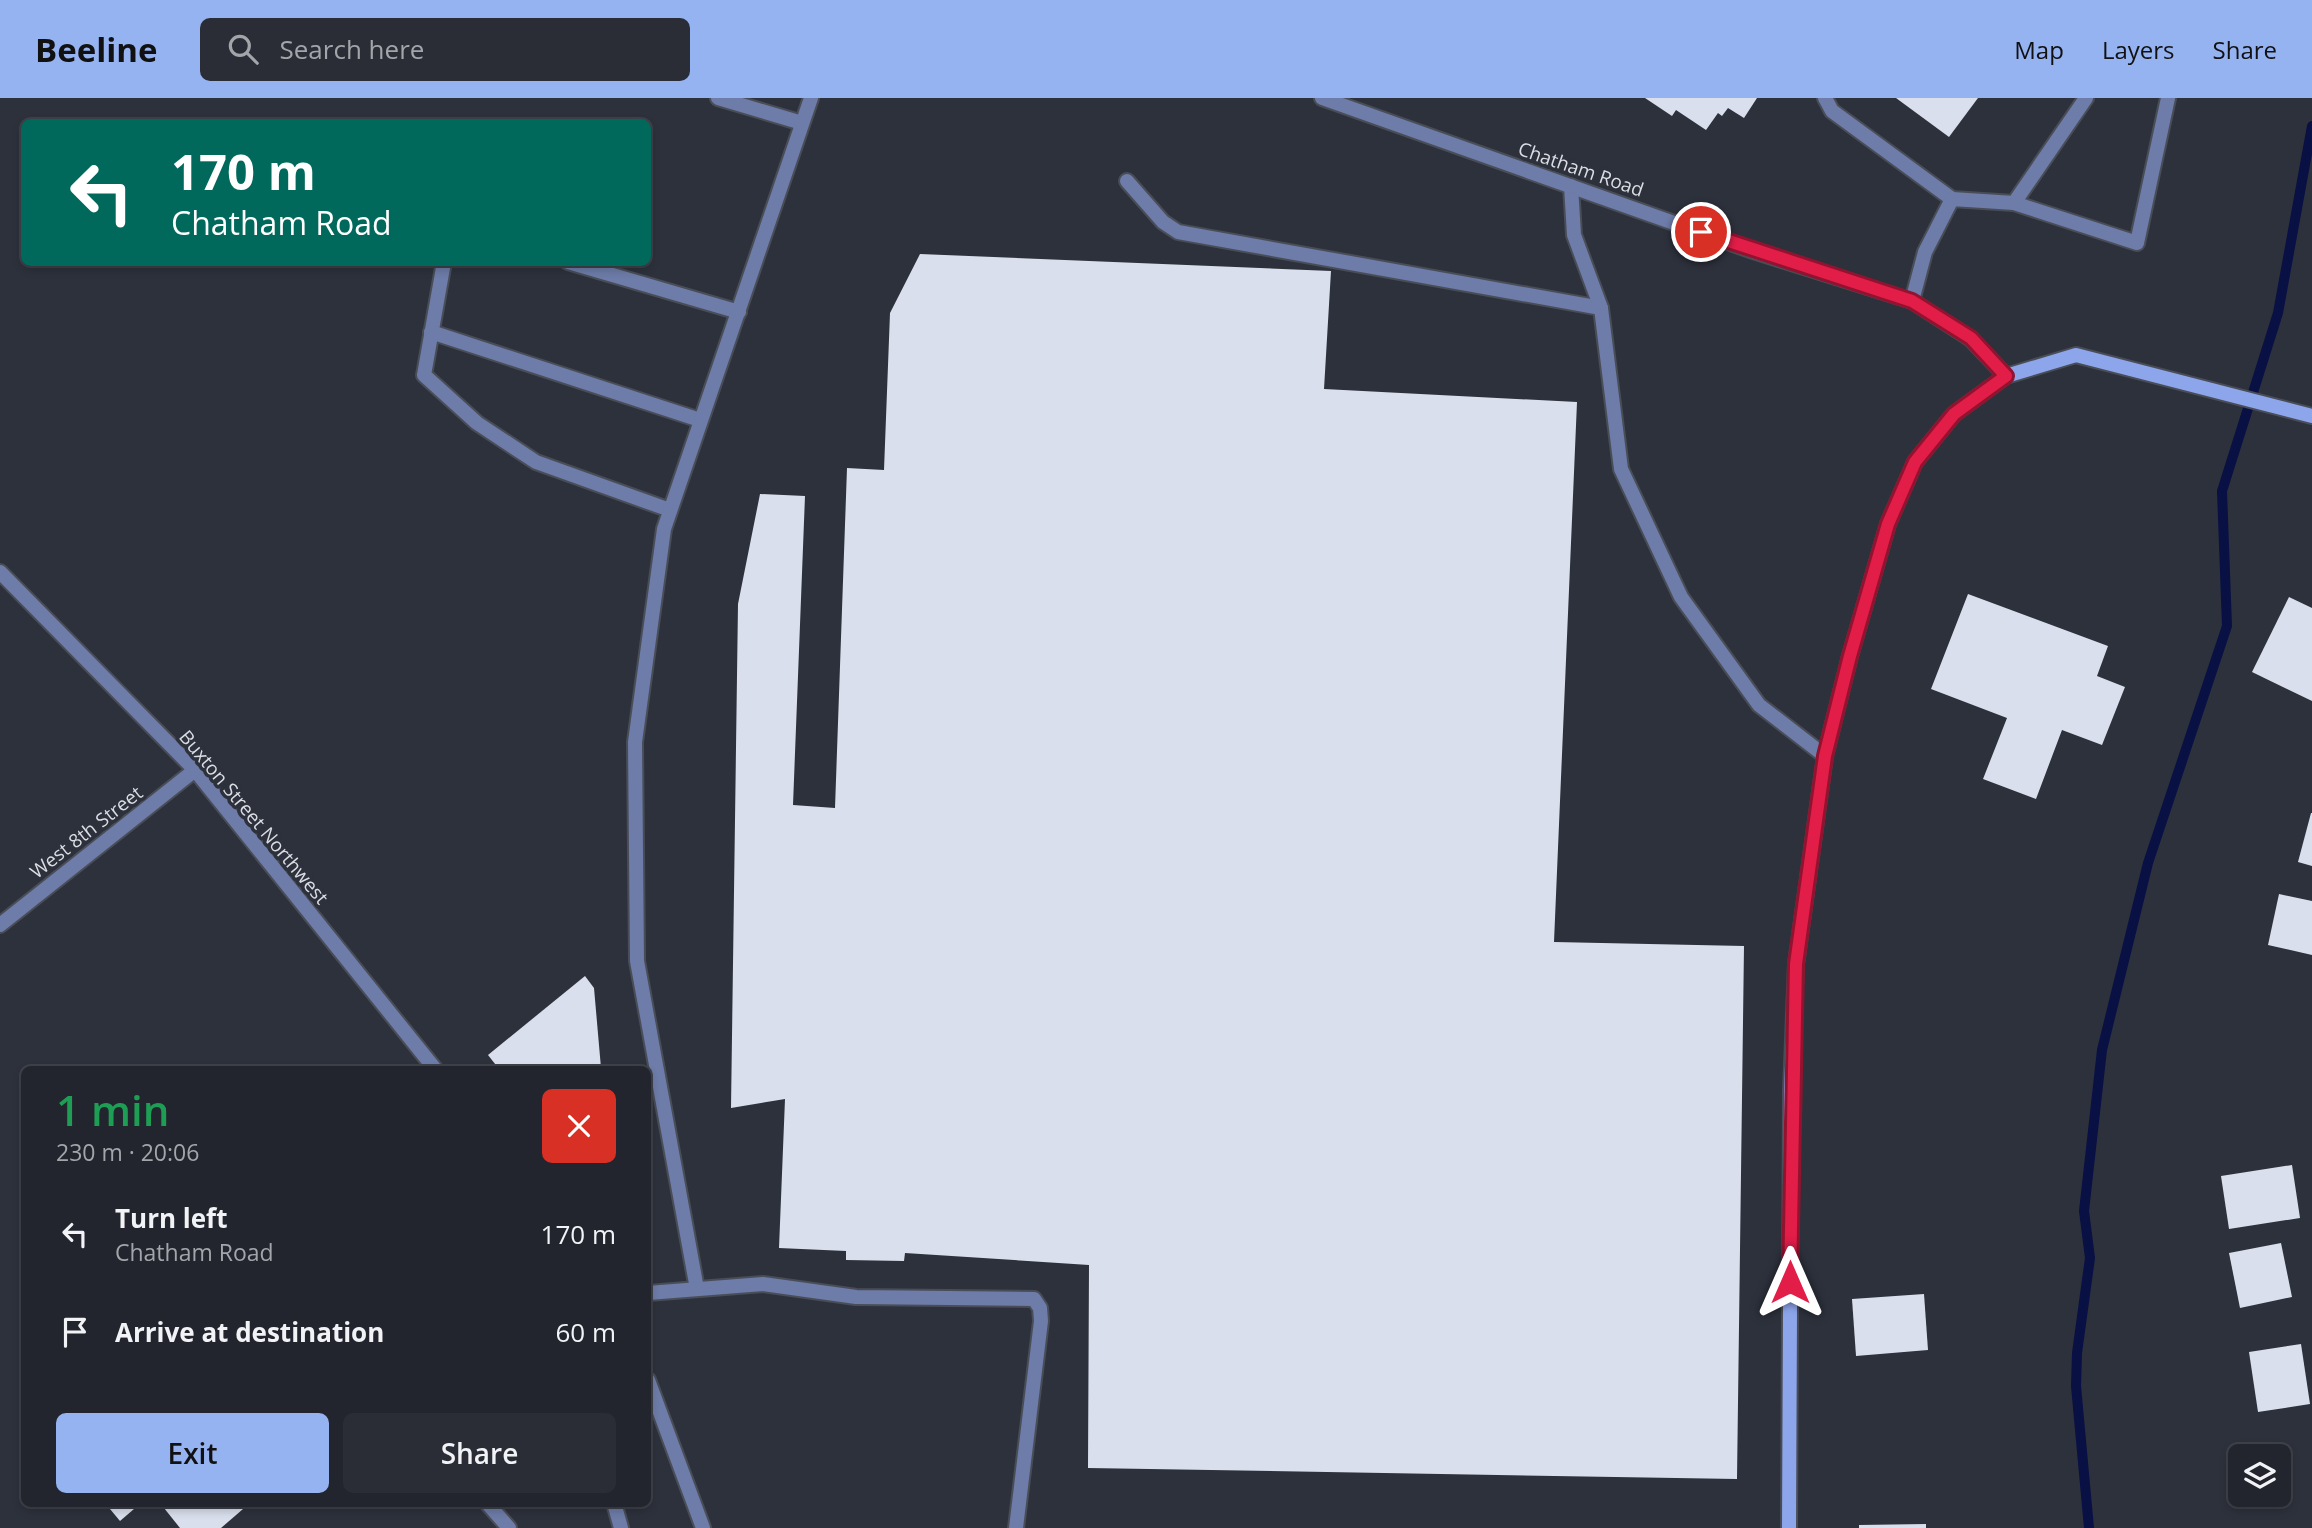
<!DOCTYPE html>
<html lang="en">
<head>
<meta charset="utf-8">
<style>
  :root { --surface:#22252d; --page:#2a2d35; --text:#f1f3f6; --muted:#a2a5aa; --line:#3f4249; --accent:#95b2f1 }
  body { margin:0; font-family:"Open Sans",sans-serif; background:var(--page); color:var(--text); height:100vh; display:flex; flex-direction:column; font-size:26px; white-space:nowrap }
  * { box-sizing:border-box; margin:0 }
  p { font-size:23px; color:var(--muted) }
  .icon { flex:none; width:38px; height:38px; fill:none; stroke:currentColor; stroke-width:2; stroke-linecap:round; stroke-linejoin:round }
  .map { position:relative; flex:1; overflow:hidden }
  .sheet { position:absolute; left:21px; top:968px; width:630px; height:441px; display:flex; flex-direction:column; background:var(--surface); border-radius:10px; box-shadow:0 4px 10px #0003,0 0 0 2px var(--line) }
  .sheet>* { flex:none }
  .hud { position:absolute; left:21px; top:21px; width:630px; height:147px; border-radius:10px; box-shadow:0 4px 10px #0003,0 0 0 2px var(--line); background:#00695c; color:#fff; overflow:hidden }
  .controls { position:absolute; left:2228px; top:1346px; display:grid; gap:14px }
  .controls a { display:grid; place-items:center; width:63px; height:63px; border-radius:10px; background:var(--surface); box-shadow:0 4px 10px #0003,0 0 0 2px var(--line); font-size:35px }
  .pin { position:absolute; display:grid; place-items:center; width:60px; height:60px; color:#fff; margin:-30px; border:4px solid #fff; border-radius:50%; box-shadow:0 2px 7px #0007 }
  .me { position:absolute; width:77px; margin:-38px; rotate:0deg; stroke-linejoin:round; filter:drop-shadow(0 0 5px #0008) }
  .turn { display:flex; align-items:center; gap:24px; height:147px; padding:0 35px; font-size:32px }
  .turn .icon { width:91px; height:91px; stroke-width:2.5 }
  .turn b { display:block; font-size:49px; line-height:60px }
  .round { display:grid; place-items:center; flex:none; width:74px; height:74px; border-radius:10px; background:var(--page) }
  .summary { display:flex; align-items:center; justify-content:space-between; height:119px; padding:0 35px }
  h1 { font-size:42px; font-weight:600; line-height:52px; color:#1e9e55 }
  .primary-button { display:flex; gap:14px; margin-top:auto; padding:14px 35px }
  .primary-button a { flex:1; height:80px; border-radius:10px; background:var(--accent); color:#111; font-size:28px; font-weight:600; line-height:80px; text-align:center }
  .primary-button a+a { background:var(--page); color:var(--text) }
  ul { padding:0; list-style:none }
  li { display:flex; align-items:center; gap:21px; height:98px; padding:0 35px }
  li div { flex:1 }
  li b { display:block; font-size:26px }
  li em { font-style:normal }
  header { display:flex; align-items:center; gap:42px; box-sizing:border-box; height:98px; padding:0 35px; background:var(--accent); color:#111 }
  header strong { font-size:33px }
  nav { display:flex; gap:38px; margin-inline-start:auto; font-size:24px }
  .search { width:490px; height:63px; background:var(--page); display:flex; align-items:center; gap:18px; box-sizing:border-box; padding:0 24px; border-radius:10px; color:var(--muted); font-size:26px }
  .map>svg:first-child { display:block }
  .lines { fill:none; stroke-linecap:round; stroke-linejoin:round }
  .stream { stroke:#091044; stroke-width:10 }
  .building { fill:#dadfed }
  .lane-casing { stroke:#494d57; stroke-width:18 }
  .street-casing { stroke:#494d57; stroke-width:18 }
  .secondary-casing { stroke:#494d57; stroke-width:18 }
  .lane { stroke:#6d7ca8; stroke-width:14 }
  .street { stroke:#6d7ca8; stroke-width:14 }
  .secondary { stroke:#8da5eb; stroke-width:14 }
  .route-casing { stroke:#92132f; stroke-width:18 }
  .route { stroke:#e11d48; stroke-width:12 }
  .labels { text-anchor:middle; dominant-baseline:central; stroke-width:7; stroke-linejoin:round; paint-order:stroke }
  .street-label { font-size:19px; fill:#dbdde4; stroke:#2d313c }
</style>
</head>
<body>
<header>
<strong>Beeline</strong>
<div class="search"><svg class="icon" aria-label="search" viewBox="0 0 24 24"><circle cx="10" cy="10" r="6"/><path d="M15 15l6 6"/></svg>Search here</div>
<nav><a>Map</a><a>Layers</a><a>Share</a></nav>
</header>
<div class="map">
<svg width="2312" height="1430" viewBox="0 0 2312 1430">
  <rect width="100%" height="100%" fill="#2d313c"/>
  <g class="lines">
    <path class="stream" d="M2089,1430L2076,1288L2077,1255L2090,1160L2084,1113L2102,952L2148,765L2227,528L2222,393L2278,215L2312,28"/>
  </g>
  <g class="building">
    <path d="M1645,0H1757L1744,20L1728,10L1722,18L1718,15L1706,32L1676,12L1672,18Z"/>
    <path d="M1896,0H1978L1949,39Z"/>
    <path d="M920,156L1331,173L1324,291L1577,304L1554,844L1744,848L1737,1381L1088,1370L1089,1167L905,1155L904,1163L846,1162V1153L779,1150L785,1001L731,1010L738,506L760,396L805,398L793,707L835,710L847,370L884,372L890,215Z"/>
    <path d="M1968,496L2108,548L2097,578L2125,589L2102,647L2062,632L2036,701L1983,681L2007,620L1931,591Z"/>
    <path d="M2289,499L2312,510V603L2252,574Z"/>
    <path d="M2311,715H2312V768L2298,764Z"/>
    <path d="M2279,796L2312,803V857L2268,847Z"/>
    <path d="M585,878L594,890L601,970L499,971L488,957Z"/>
    <path d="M2292,1067L2300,1120L2229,1131L2221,1078Z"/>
    <path d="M2281,1145L2292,1199L2240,1210L2229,1155Z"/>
    <path d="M1924,1196L1928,1252L1856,1258L1852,1201Z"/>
    <path d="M2301,1246L2310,1306L2258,1314L2249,1254Z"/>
    <path d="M105,1405H141L120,1423Z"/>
    <path d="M160,1405H250L221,1430H180Z"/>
    <path d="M1926,1426V1430H1859V1427Z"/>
  </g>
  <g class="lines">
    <defs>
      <g id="lane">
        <path d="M718,0L802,25"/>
        <path d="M1825,0L1832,13L1952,101"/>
        <path d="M1127,83L1163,124L1178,134L1601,210"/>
        <path d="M1571,88L1574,137L1601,210L1621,371L1681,499L1759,607L1825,658"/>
        <path d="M2014,105L2086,0"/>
        <path d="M444,164L424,277L477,325L536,364L670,412"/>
        <path d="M568,164L739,214"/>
        <path d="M1912,203L1925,154L1952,101L2014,105L2137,145L2168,0"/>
        <path d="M431,234L700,322"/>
        <path d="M697,1191L637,863L635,644L664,431L811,0"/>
        <path d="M648,1195L763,1186L856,1199L1034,1201L1040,1210L1041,1223L1016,1430"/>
        <path d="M487,1405L509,1430"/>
        <path d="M614,1405L621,1430"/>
      </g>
      <g id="street">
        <path d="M1322,0L1753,153L1912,203L1971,241L2006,278"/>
        <path d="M0,474L195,672L435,971"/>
        <path d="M0,827L195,672"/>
        <path d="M648,1282L703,1430"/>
      </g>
      <path id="secondary" d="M1789,1430L1791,993L1796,866L1825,658L1850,558L1888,426L1915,364L1954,316L2006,278L2076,257L2312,318"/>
    </defs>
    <use href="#lane" class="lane-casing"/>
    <use href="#street" class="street-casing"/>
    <use href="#secondary" class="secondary-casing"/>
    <use href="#lane" class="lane"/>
    <use href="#street" class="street"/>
    <use href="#secondary" class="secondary"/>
  </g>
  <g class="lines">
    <defs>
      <path id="route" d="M1701,134L1912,203L1971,240L2006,278L1954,316L1915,364L1888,426L1850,558L1825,658L1796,866L1790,1184"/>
    </defs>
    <use href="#route" class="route-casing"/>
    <use href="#route" class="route"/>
  </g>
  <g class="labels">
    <g class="street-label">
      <text transform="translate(1581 71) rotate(19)">Chatham Road</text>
      <text transform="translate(254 719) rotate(50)">Buxton Street Northwest</text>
      <text transform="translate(86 734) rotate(-38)">West 8th Street</text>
    </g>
  </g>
</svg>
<div class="controls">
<a><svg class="icon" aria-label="layers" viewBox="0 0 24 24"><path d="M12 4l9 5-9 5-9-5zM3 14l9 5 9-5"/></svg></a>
</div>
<div class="pin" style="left:1701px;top:134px;background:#d93025"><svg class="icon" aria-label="arrive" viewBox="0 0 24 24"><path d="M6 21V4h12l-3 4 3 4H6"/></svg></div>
<svg class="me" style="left:1790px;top:1184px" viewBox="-20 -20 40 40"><path d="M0-17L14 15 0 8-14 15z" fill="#e11d48" stroke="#fff" stroke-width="4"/></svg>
<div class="hud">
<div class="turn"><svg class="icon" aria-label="left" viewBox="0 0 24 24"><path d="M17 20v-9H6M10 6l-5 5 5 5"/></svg><div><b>170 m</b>Chatham Road</div></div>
</div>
<section class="sheet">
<div class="summary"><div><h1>1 min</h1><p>230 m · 20:06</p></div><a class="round" style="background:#d93025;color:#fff"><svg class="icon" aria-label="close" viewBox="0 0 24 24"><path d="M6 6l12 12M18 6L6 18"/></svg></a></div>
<ul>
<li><svg class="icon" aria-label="left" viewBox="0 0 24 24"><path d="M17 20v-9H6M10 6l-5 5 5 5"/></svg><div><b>Turn left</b><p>Chatham Road</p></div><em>170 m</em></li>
<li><svg class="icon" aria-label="arrive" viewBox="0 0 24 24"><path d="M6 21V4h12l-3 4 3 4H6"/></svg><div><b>Arrive at destination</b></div><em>60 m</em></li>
</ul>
<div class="primary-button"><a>Exit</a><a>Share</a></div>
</section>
</div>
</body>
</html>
